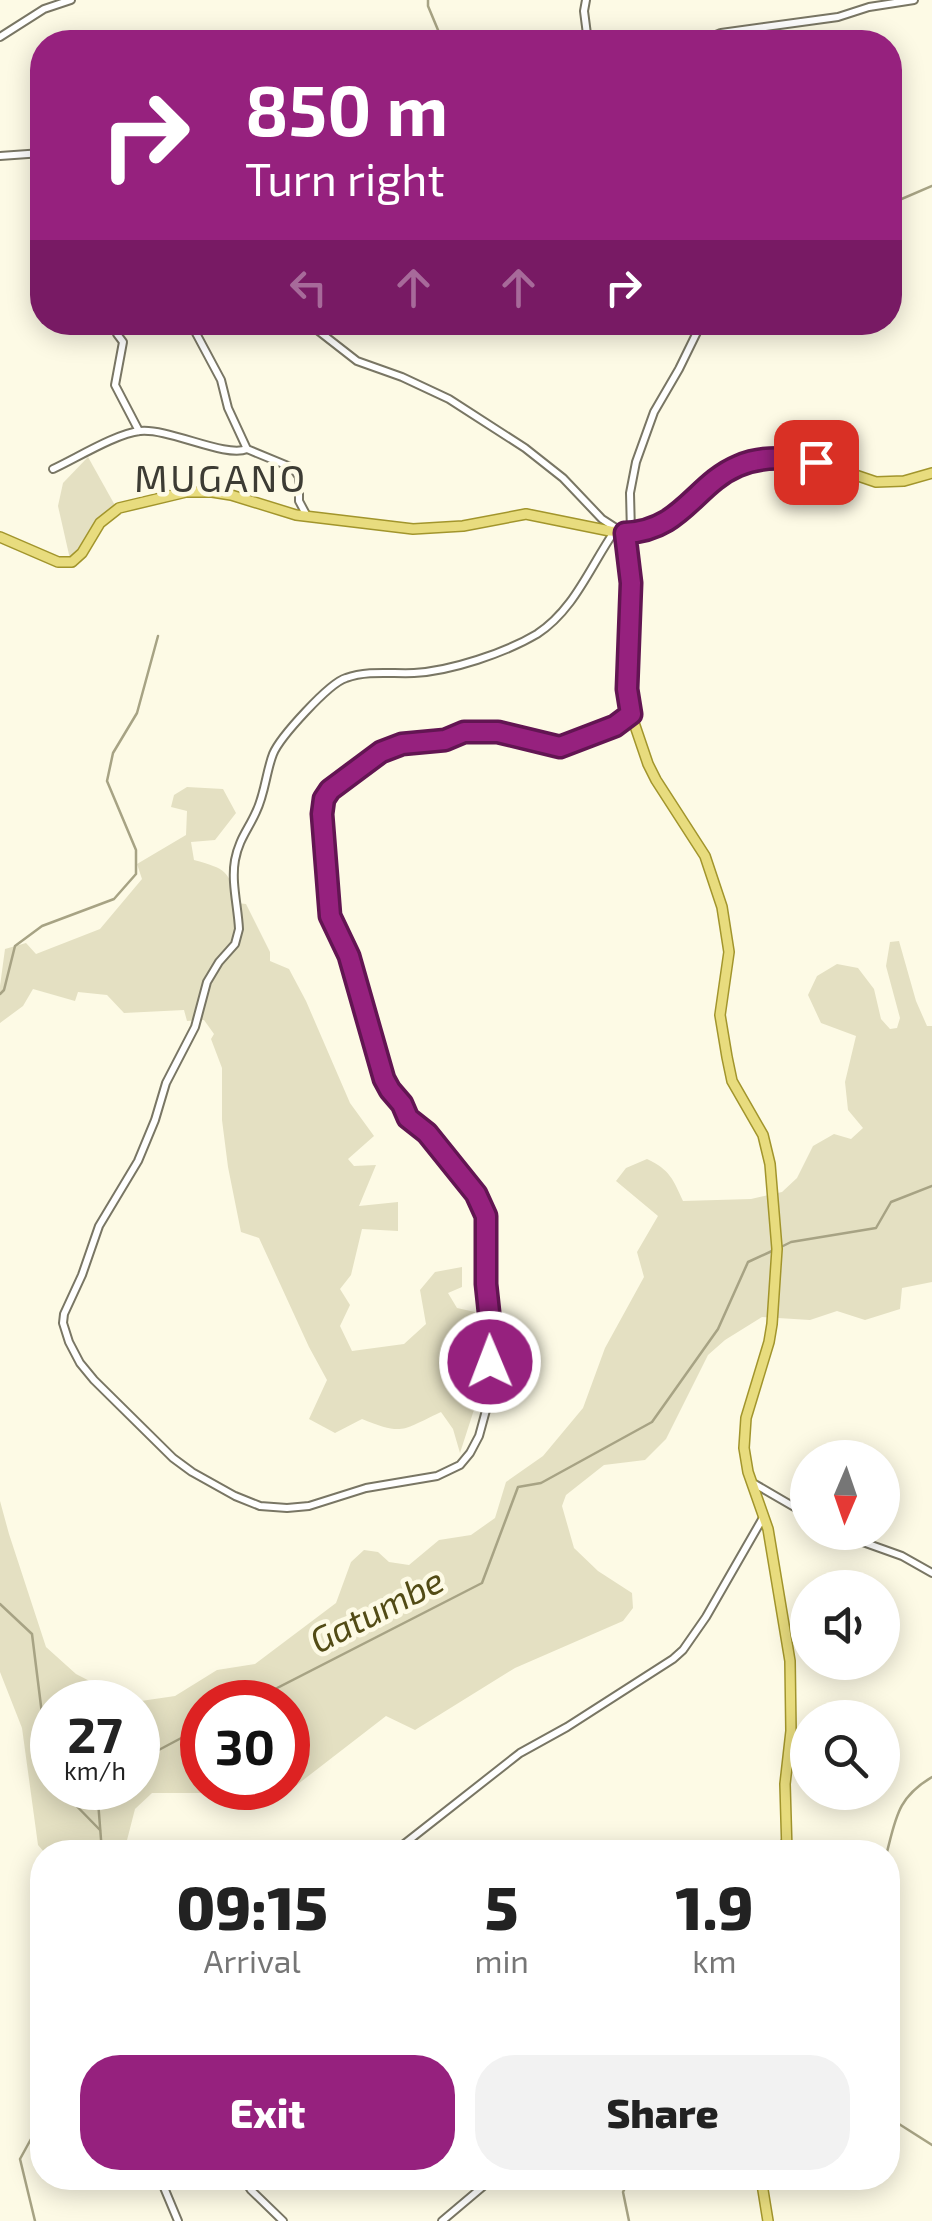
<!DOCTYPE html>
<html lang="en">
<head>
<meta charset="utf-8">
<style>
  :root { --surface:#fff; --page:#f2f2f2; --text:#222; --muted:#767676; --accent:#96217e }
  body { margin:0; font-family:"Exo 2",sans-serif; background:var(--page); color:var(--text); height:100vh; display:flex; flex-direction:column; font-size:38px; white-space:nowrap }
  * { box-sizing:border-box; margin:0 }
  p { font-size:32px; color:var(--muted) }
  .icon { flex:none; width:55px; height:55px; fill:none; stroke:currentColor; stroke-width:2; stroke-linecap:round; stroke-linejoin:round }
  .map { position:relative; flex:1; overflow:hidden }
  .details { position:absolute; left:30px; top:1840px; width:870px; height:350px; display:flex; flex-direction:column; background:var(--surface); border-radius:40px; box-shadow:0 5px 25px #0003 }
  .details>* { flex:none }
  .guide { position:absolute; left:30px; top:30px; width:872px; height:305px; border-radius:40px; box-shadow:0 5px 25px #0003; background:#96217e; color:#fff; overflow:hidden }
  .needle { width:65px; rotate:182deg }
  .fabs { position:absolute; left:790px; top:1440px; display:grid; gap:20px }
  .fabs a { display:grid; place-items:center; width:110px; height:110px; border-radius:50%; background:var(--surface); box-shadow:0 5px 25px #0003; font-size:50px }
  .speed { position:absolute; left:30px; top:1680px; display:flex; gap:20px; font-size:50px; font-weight:700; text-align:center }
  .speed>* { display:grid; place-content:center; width:130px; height:130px; border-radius:50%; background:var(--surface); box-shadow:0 5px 25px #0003; line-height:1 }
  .speed small { font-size:25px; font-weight:400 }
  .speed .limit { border:15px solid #d22; background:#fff; color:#111 }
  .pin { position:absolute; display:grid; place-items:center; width:85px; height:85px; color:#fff; margin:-42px; border-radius:20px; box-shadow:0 5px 15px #0006 }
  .me { position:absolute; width:110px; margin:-55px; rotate:359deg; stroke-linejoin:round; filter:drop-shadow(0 0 8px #0008) }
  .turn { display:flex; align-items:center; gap:35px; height:210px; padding:0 50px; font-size:45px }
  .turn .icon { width:130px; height:130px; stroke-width:2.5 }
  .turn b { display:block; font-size:70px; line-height:85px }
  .lanes { display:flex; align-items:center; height:95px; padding:0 50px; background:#0003; justify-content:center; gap:50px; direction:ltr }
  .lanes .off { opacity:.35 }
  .eta { display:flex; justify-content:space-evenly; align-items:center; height:170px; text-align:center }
  .eta b { font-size:60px; font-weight:800; line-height:70px }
  .cta { display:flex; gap:20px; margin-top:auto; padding:20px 50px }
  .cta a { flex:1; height:115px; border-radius:40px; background:var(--accent); color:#fff; font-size:40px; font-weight:800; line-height:115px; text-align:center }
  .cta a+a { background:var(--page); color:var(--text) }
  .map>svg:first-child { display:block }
  .green { fill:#e4e0c2; fill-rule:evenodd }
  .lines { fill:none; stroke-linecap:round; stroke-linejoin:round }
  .stream { stroke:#a7a384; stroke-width:2.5 }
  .minor-casing { stroke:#797664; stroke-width:10 }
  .major-casing { stroke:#a2952c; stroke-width:12 }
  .minor { stroke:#fff; stroke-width:6 }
  .major { stroke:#e8dc7e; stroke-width:9 }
  .route-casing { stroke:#621552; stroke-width:25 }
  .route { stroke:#96217e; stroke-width:18 }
  .labels { text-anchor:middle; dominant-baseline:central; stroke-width:9; stroke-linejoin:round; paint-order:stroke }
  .water-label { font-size:35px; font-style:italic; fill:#524b15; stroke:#fdfae5 }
  .quarter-label { font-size:38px; letter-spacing:2.5px; fill:#3d3c34; stroke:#fdfae5 }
</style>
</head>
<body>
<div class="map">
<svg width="932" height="2221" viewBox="0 0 932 2221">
  <rect width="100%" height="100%" fill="#fdfae5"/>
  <g class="green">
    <path d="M88,457L117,509L77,556L70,559L58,506L63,483Z"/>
    <path d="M187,787L223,789L236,813L215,840L191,842L194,860C226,869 229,870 237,903L246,904L270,952V961L289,969L306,1001L350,1103L374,1136L348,1159L354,1166L376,1165L359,1206L398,1202V1231L362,1229L351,1275L340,1289L350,1305L340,1326L352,1351L404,1344L426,1324L420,1290L435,1272L462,1267V1287L448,1293L457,1308L475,1312L471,1344L480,1348L468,1382L482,1385L460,1453L453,1429L441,1412C402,1430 404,1436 362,1419L335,1433L309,1419L327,1380L309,1347L259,1238L241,1232L228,1167L222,1120V1068L211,1039L214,1034L204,1020L187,1021L184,1010L124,1013L107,995L78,992L75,1001L33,989L23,1006L0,1023V986L5,949L26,943L36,954L100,929L142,879L137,864L186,835L187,811L171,807L174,795Z"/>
    <path d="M899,941L916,1001L927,1026H932V1282L902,1288L900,1309L865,1320L837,1311L810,1320L762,1317L725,1340L708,1355L666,1439L645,1460L604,1465L566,1495L562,1506L574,1548L598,1571L632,1593L633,1608L623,1621L515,1668L415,1730L386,1716L289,1791L249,1800L200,1793H152L135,1809L126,1844L128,1852H44L38,1845L22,1728L0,1672V1501L9,1534L46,1647L76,1674L107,1690L141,1701L175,1696L217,1670L255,1664L336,1603L351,1562L364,1550L378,1552L389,1562L409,1565L439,1540L471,1535L495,1518L506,1482L543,1456L583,1408L605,1348L644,1277L637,1252L658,1216L616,1181L626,1168L647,1159C670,1170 673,1179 683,1201L751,1199L782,1192L797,1178L813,1146L834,1134L851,1139L863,1128L848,1110L845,1082L856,1036L821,1023L808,995L817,976L837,964L858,968L874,989L881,1019L890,1029L897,1028L900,1018L886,966L890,942ZM52,1702H138V1788H52ZM202,1702H288V1788H202Z"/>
  </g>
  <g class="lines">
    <g class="stream">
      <path d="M428,0V6L443,42"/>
      <path d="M890,204L932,186"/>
      <path d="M0,994L4,990L15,946L42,926L114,899L136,874V850L107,781L113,753L137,713L158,636"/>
      <path d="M779,1248L791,1242L876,1228L891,1202L932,1186"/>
      <path d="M0,1604L32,1634L50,1778L52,1781"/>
      <path d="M250,1702L482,1583L518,1487L541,1483L652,1422L718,1329L748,1262L772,1251"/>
      <path d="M138,1761L202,1727"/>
      <path d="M59,1788L100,1830"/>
      <path d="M97,1788L102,1852"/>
      <path d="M887,1852C896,1817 898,1797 932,1777"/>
      <path d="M888,2117L932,2145"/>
      <path d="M35,2221L20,2159L42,2119"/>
      <path d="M629,2221L623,2192L630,2178"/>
    </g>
    <defs>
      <g id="minor">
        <path d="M586,0L584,11L588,42"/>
        <path d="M0,37L44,9L71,0"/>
        <path d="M699,42L721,33L838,17L869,7L914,0"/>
        <path d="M0,156L42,153"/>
        <path d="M121,322L117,334L123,342L115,385L139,431"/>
        <path d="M190,322L221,380L228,408L247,449L293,468L299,477V501L307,516"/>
        <path d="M307,322L357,361L402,377L449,399L525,448L563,478L602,519L619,530"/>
        <path d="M53,469C75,459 117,433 140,431C169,428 225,458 247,449"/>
        <path d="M614,532C590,567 574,610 537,634C505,653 451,671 414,673C392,674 368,670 346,678C329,683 280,737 273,754C266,772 265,794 256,812C248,830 239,839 235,860C231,882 238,907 239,929L235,944L219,962L207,982L195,1027L166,1083L155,1120L138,1161L99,1226L82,1275L64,1314L63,1323L69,1342L80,1363L94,1380L173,1458L192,1472L235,1496L260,1506L287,1508L309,1506L366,1488L437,1476L460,1465L470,1453L479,1436L494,1381L488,1350L491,1331L487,1284V1222L476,1194L427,1133L408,1118L402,1104L384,1079L349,956L328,905L322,814L323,799L330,790L381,752L402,743L445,740L464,732H498L542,740L554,747H560L615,726L631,714"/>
        <path d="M631,533L630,493L636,462L654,412L679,369L702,322"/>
        <path d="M753,1483L808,1515"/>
        <path d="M842,1532L860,1541L902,1556L932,1573"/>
        <path d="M394,1852L520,1753L567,1727L673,1659L683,1650L706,1617L764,1516"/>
        <path d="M777,1852L786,1841"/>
        <path d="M160,2178L178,2221"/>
        <path d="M243,2178L251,2190L283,2221"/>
        <path d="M442,2221L493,2178"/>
      </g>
      <g id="major">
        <path d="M625,533L632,599L627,689L631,714L648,764L656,780L705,856L722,907L729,952L720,1015L727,1057L732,1081L763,1135L770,1164L777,1249L772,1324L769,1342L746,1418L744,1448L748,1472L768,1529L790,1661L791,1731L785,1784L787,1852"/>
        <path d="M0,537L58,562H72L82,553L100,523L119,508L186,492H212L231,495L296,515L413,529L463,526L526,514L610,531L639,533L660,524L681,511L731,470L755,460L797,459L817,462L876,482L904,481L932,473"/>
        <path d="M761,2178L768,2221"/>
      </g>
    </defs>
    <use href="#minor" class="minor-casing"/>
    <use href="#major" class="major-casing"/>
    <use href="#minor" class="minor"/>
    <use href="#major" class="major"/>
  </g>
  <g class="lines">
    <defs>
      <path id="route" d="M490,1362L488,1350L491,1331L486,1284V1216L476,1194L427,1133L408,1118L402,1104L390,1090L384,1079L349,956L330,916L322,814L324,799L330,790L381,752L402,744L445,740L464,732H498L560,747L615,726L631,714L627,689L631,583L625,533C682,531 695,484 738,466C763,455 791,458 816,462"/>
    </defs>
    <use href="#route" class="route-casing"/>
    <use href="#route" class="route"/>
  </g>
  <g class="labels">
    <g class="water-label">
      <text transform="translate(376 1609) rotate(-27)">Gatumbe</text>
    </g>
    <g class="quarter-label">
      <text x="221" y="477">MUGANO</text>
    </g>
  </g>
</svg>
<div class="fabs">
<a><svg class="needle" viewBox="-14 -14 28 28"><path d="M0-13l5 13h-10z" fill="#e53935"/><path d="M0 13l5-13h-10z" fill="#767676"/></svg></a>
<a><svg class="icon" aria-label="sound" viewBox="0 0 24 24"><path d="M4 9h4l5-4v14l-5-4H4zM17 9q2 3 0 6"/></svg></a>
<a><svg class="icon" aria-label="search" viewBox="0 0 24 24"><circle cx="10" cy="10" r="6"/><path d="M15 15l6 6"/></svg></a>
</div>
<div class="speed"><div>27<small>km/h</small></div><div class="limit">30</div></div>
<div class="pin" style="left:816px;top:462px;background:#d93025"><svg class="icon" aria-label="arrive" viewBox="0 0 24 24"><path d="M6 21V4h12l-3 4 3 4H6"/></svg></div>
<svg class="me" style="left:490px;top:1362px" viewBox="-20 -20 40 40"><circle r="17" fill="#96217e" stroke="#fff" stroke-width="3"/><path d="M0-11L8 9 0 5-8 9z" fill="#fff"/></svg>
<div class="guide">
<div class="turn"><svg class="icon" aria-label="right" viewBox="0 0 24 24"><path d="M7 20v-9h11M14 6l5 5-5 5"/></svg><div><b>850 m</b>Turn right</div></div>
<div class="lanes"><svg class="icon off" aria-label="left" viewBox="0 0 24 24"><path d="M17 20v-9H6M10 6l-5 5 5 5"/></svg><svg class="icon off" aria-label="ahead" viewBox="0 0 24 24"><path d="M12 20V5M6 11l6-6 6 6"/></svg><svg class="icon off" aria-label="ahead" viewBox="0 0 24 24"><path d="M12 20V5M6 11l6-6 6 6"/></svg><svg class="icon" aria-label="right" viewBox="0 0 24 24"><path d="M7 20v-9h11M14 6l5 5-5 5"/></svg></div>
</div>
<section class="details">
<div class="eta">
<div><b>09:15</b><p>Arrival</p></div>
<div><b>5</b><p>min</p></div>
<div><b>1.9</b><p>km</p></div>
</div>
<div class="cta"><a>Exit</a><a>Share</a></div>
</section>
</div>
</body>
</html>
